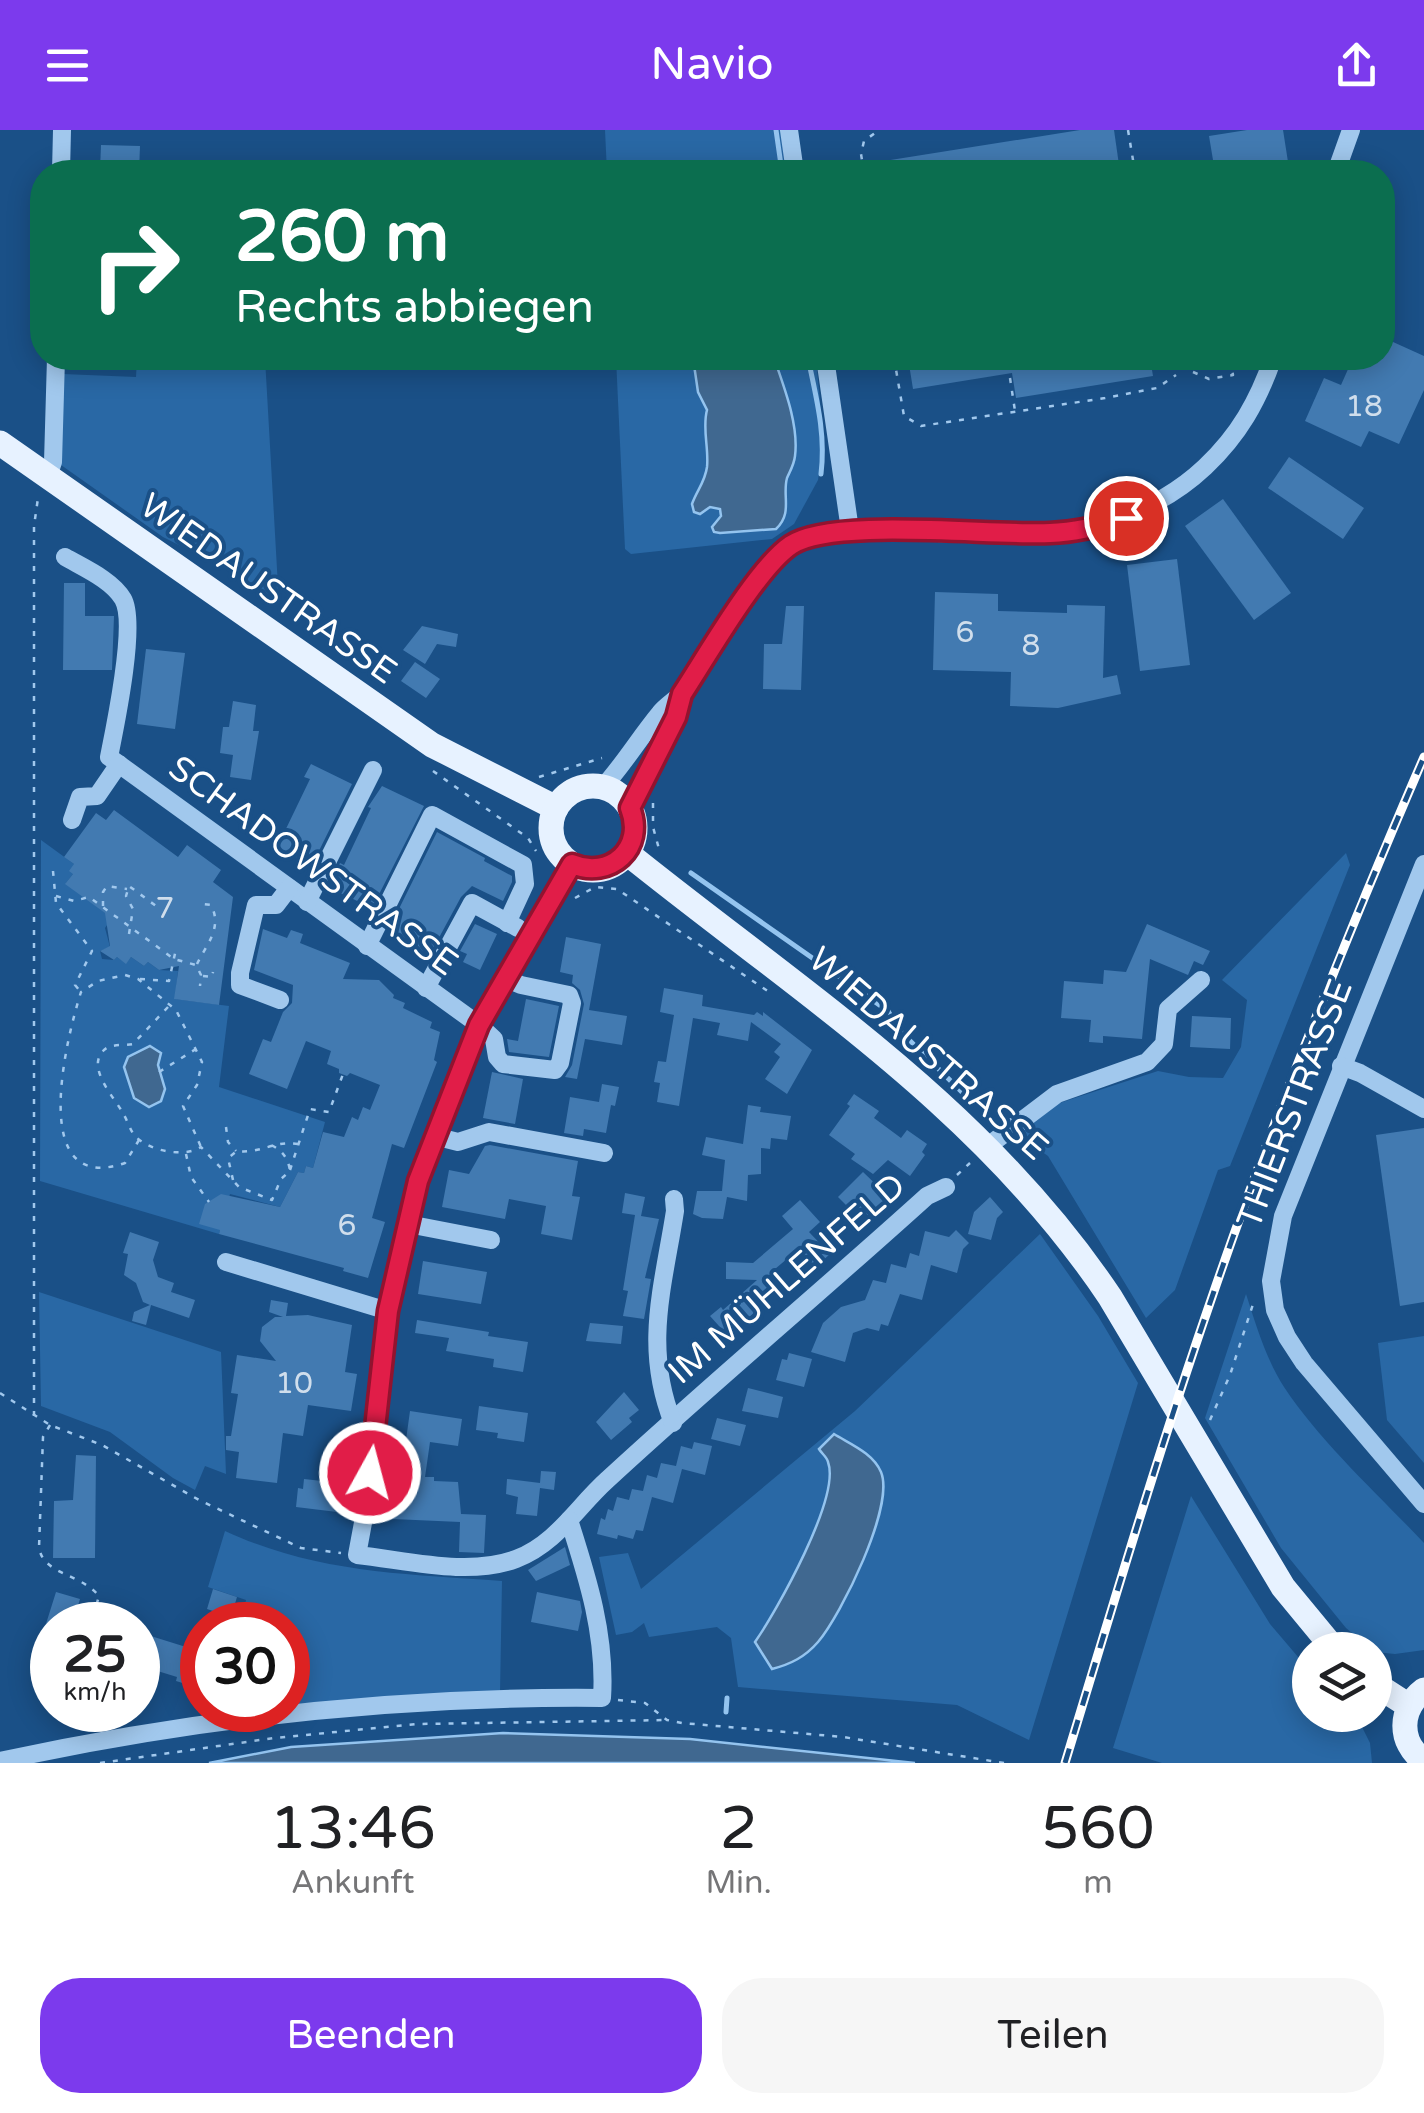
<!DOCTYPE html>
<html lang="de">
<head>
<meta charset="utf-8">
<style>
  :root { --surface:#fff; --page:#f6f6f6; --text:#202124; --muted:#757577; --accent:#7c3aed }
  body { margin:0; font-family:"Varela Round",sans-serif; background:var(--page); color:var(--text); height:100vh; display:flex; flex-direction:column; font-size:38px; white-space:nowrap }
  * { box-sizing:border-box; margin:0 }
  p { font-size:32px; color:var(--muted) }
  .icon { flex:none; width:55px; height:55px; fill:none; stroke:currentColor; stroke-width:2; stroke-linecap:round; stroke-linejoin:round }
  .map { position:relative; height:1633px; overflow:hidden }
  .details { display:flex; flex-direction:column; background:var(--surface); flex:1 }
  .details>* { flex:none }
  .guide { position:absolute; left:30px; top:30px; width:1365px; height:210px; border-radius:40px; box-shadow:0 5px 25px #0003; background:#0b6e4f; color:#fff; overflow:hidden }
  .controls { position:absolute; left:1292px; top:1502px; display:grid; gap:20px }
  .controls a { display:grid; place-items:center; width:100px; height:100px; border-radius:50%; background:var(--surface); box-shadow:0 5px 25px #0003; font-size:50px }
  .speed { position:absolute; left:30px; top:1472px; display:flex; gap:20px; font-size:50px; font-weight:700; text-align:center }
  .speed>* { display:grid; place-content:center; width:130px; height:130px; border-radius:50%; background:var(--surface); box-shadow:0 5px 25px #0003; line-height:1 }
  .speed small { font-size:25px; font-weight:400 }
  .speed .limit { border:15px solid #d22; background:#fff; color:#111 }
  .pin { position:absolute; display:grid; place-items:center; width:85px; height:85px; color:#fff; margin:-42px; border:5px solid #fff; border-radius:50%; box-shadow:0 2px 10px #0007 }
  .me { position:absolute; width:110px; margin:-55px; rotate:7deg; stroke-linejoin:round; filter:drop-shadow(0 0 8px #0008) }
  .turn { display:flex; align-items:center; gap:35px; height:210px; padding:0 40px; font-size:45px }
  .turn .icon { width:130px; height:130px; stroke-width:2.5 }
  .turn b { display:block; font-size:70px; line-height:85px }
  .eta { display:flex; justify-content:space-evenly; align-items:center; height:170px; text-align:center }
  .eta b { font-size:60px; font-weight:600; line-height:70px }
  .cta { display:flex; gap:20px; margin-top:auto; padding:20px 40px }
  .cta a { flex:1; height:115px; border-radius:40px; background:var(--accent); color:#fff; font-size:40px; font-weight:600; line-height:115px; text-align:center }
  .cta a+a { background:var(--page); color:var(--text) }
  header { display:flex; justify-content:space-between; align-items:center; height:130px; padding:0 40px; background:var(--accent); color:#fff; font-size:45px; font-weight:600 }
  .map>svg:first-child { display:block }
  .green { fill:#2968a5 }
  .water { fill:#406890; stroke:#94c4ef; stroke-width:2.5 }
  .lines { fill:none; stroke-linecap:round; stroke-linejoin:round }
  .stream { stroke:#94c4ef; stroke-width:5 }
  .building { fill:#427ab1 }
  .path { stroke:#a1c8ed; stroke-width:2.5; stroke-dasharray:5 8; stroke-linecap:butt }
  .minor { stroke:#a1c8ed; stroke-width:18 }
  .major { stroke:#e7f2ff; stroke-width:25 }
  .rail-casing { stroke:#fff; stroke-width:9 }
  .rail { stroke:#1a5087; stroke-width:5; stroke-dasharray:15; stroke-linecap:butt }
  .route-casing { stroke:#92132f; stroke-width:25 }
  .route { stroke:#e11d48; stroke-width:18 }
  .labels { text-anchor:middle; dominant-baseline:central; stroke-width:8; stroke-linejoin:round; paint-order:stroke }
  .number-label { font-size:30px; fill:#d0deec }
  .street-label { font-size:35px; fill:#fff; stroke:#1a5087 }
</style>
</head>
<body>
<header><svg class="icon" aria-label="menu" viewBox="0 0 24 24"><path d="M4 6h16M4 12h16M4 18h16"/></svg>Navio<svg class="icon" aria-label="share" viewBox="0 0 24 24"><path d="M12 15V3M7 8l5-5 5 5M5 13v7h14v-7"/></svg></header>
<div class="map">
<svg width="1424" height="1633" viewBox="0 0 1424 1633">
  <rect width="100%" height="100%" fill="#1a5087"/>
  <g class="green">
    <path d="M605,0H782L789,42H607Z"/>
    <path d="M137,228H265L279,474L224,438L163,407L61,335L63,244L136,247Z"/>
    <path d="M616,228H816L823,304L821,332L818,350L794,394L772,409L631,424L625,419Z"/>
    <path d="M41,710L74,734L73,744L66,753L112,788L105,798L110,817L100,821L102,829L114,830L117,827L126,833L131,827L144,836L148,832L159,840L178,841L175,869L229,876L219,957L325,992L313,1038L306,1036L304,1043L298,1042L280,1077L230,1064L219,1104L40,1051Z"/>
    <path d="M1346,723L1350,735L1230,1036L1218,1040L1175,1160L1146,1188L1048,1026L1017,1004L1047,977L1158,941L1189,947L1223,948L1241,917L1247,870L1222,850Z"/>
    <path d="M1040,1104L1098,1186L1138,1253L1029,1610L957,1575L738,1557L731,1508L717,1497L649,1507L644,1493L632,1502L616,1505L599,1427L628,1423L641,1459L855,1281Z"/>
    <path d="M39,1162L221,1222L226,1344L205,1336L195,1360L173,1348L110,1302L41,1276Z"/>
    <path d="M1246,1164C1256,1195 1266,1229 1284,1257C1322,1314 1377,1363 1424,1413V1520L1395,1524L1375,1522L1346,1498L1281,1418L1205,1288Z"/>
    <path d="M1424,1206V1333L1387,1290L1378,1213Z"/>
    <path d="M1191,1366L1270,1494L1310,1541V1585H1356L1370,1613L1372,1633H1162L1113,1618Z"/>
    <path d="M225,1401C316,1443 403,1444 502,1451L500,1563L288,1577V1495H240L246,1470L208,1457Z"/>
  </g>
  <g class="water">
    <path d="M693,228H774C784,257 799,295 795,326C794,335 790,341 787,348C782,366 793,383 776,399L720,403L714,402L712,397L721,386L720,379L710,377L700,384L694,382L692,374C697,360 705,352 707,337C709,318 702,298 707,280L698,262Z"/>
    <path d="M150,916L161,923L158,935L165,959L161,971L149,977L134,968L124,937L128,927Z"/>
    <path d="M834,1304C850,1314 873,1323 881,1342C895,1376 841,1485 818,1512C805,1527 791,1534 772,1539L755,1512C776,1482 841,1367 828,1332C827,1327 822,1324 819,1319Z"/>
    <path d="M503,1603L690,1609L915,1633H209L291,1617Z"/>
  </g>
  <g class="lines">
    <g class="stream">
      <path d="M776,0L782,42"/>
      <path d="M808,228C816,267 826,303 821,344"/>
      <path d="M691,743L888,881L899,900L967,967"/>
      <path d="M726,1582L727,1568"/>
    </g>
  </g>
  <g class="building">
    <path d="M1080,0H1114L1120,42H860L859,35Z"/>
    <path d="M1247,0H1283L1288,32L1215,42L1209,6Z"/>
    <path d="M101,15L140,16L139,42L100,41Z"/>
    <path d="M1382,207L1424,226V260L1399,314L1369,301L1361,317L1305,291L1324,248L1341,255L1353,228H1382Z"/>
    <path d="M908,228H1150L1153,246L1016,268L1012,243L913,259Z"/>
    <path d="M1289,327L1364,378L1343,409L1268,358Z"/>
    <path d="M1223,369L1291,463L1254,490L1185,396Z"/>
    <path d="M1177,429L1190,535L1140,541L1127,435Z"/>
    <path d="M64,453H85V486H114L112,540H63Z"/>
    <path d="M935,462L998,464V481L1067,483V475L1105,476L1103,548L1117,545L1121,564L1058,578L1010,576L1011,542L933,540Z"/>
    <path d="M786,476H804L801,560L763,559L764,514H782Z"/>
    <path d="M422,496L458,504L456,517L437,514L425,534L403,520Z"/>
    <path d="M146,519L185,523L175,599L137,594Z"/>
    <path d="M415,532L440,549L426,568L401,551Z"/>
    <path d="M233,571L256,575L253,601H259L251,650L230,647L233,625L220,623L223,597H229Z"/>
    <path d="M311,634L352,654L312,735L271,715L278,702L283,705L310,649L304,647Z"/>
    <path d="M382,656L424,676L372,778L332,759L338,748L334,746L340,733L344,735L371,678L368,677Z"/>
    <path d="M114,680L178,727L187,715L221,740L213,752L233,767L219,875L174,869L179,836L159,840L148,832L144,836L131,827L126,834L117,827L114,830L100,821L110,816L105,783L65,754L73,744L69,741L74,734L64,727L96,683L106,690Z"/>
    <path d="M437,702L485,728L484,731L512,746V752L503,771L472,756L461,767L428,828L407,818L411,811L389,799Z"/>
    <path d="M475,794L497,804L480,840L463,832L467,824L460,821Z"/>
    <path d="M1147,794L1210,821L1203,835L1194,831L1188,845L1150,829L1142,909L1103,906V913L1089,912L1091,890L1061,888L1064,851L1103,854L1104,840L1126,842Z"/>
    <path d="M263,799L287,808L291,800L303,804L300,813L350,833L343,849L379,850L394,865L393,868L405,873L403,878L432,892L430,898L440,902L434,930L437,932L404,1018L392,1014L372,1088L385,1092L368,1148L343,1141L344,1138L219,1104L220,1100L199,1094L205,1074L221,1064L280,1077L298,1042L304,1043L306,1036L313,1038L323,1002L344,1007L352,987L358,990L363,977L370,980L380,955L350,943L347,946L339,943V939L327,934L331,921L306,911L287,959L249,944L263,909L271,912L283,882L292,873L293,855L254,840Z"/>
    <path d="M566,807L601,814L589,880L627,886L622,915L585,909L577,949L565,947L572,935L584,874L580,860L572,853L573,845L560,842Z"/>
    <path d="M664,858L703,865L702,876L754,885L757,882L763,886V882L812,920L787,964L765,949L780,927L774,922L781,914L751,892L748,911L717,905L720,893L693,888L679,976L657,972L660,953L654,952L658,931L666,932L674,885L660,882Z"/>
    <path d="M526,869L559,876L549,927L509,922L507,909L518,911Z"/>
    <path d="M1192,886L1231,888L1230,919L1190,917Z"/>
    <path d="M492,942L523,949L515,994L483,988Z"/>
    <path d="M602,954L619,957L615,976L611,975L606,1003L584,999L583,1006L564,1003L570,967L599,972Z"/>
    <path d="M854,964L879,981L874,988L901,1008L907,1000L927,1014L922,1022L925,1025L910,1046L888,1030L873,1044L851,1029L855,1024L829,1005L850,976L847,974Z"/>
    <path d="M748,975L761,977L760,982L791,986L787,1010L771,1008L770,1019L761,1018V1044L748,1045L747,1071L727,1067L723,1089L702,1088L693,1084L697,1061H722L725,1030L702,1025L706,1007L743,1014Z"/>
    <path d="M1424,998V1172L1400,1176L1376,1005Z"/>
    <path d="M490,1015L578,1031L572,1066L580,1067L572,1110L541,1104L546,1076L509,1069L505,1089L442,1077L449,1040L469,1044L485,1016Z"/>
    <path d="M863,1042L890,1068L871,1088L863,1081L857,1086L838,1067Z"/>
    <path d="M625,1063L645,1067L641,1086L659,1089L645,1148L651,1149L644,1189L623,1186L628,1161L623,1160L635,1085L622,1083Z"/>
    <path d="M990,1067L1003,1082L997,1088L991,1110L968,1104L974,1082Z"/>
    <path d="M800,1070L820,1092L809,1102L830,1124L811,1141L794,1123L775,1139L787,1153L728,1206L710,1186L721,1177L723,1180L757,1150L726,1149V1132L753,1133L793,1099L782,1086Z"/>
    <path d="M956,1100L969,1113L963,1119L957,1143L931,1135L922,1170L900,1164L888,1196L881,1194L879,1201L867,1198L853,1203L845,1232L811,1222L823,1193L841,1177L865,1170L873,1150L886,1153L891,1134L906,1138L910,1123L919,1126L925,1101L949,1107Z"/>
    <path d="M130,1102L159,1112L153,1130L158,1147L174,1153L171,1162L195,1170L189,1188L151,1175L146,1195L132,1191L134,1182L150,1175L143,1172L136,1153L124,1145L128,1124L123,1123Z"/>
    <path d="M423,1131L487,1142L481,1174L418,1164Z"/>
    <path d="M271,1170L288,1173L286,1186L308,1185L352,1195L345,1242L357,1244L351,1281L308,1275L303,1306L283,1303L277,1353L236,1348L239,1322L226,1320V1306H231L238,1264L231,1263L237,1225L276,1231L260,1211L262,1197L275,1187H283L269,1182Z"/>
    <path d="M417,1190L489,1202L488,1206L528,1212L523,1242L493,1237L494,1229L446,1221L449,1208L415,1203Z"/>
    <path d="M590,1193L623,1196L621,1214L586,1211Z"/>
    <path d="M789,1223L812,1229L804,1257L776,1250L782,1229L787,1230Z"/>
    <path d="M748,1258L783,1267L778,1288L742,1281Z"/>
    <path d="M624,1262L639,1280L629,1288L632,1292L611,1310L596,1292Z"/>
    <path d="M479,1276L528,1283L524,1312L497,1308L498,1303L476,1300Z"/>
    <path d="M410,1281L462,1289L458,1316L430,1312L425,1347H434V1351L458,1352L461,1384L486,1385L484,1423L459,1422L460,1392L393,1389L395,1346H401Z"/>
    <path d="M717,1288L746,1295L740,1316L711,1309Z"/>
    <path d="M694,1312L712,1316L705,1345L682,1339L673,1373L652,1367L643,1401L636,1400L633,1409L618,1405L617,1409L597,1404L601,1388L605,1390L608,1379L613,1381L617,1367L629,1370L632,1359L643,1361L647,1345L657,1348L661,1333L676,1336L681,1316L692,1319Z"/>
    <path d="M76,1325L96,1326L95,1428H53L54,1371L73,1370Z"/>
    <path d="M541,1341L556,1342L554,1360L540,1358L537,1386L516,1384L518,1367L506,1364L507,1349L540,1353Z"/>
    <path d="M304,1349L340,1353L337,1382L296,1377L298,1358L303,1359Z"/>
    <path d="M565,1417L570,1435L536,1451L528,1440Z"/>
    <path d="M213,1459L237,1467L231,1487L207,1479Z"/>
    <path d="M56,1462L80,1469L72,1495H52V1538L34,1532Z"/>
    <path d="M537,1462L580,1471L582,1482L578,1501L531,1492Z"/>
    <path d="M138,1502L202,1522V1559L176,1551L177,1547L138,1535Z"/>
  </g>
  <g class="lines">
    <g class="path">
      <path d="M1128,0L1135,42"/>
      <path d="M864,38L875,36"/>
      <path d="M864,42L861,24L864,11L879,0"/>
      <path d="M894,228L904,286L921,296L1105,268L1157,258L1176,245"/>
      <path d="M1193,242L1209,249L1233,245L1230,228"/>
      <path d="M1010,248L1015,281"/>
      <path d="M433,641L528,708L536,721"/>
      <path d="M539,647L602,628"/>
      <path d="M653,673V697L659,719"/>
      <path d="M53,741L56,773L92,821L75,855L80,861"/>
      <path d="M56,766L74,771L89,767L174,829L196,835L201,845L200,856"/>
      <path d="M575,768L595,757L617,759L772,864"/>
      <path d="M103,776V762L107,756L127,759"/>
      <path d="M129,804L133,779L126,766L129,756L160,779"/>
      <path d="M197,834C206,815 223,798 211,775L202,774V776"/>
      <path d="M203,846L212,847L213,842"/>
      <path d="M140,849L169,851L176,819"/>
      <path d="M168,877L133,914C124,916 110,913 103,921C86,939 116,969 124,985C128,992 130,1000 135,1006C149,1021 184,1028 201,1017L239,1057L272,1070L281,1049L290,1041C288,1026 280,1018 266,1013"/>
      <path d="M159,942L196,919"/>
      <path d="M226,997L228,1012L236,1021"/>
      <path d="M139,1010L125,1033C26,1067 67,906 81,862L98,851L125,845L138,849L176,880L202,932L197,955L183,976L201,1017"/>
      <path d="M186,1024L191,1047L209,1072"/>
      <path d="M290,1040L310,979L329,982L343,944"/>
      <path d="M957,1045L970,1033"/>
      <path d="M233,1050L228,1028L237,1021C260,1024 275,1010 298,1014"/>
      <path d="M0,1263L50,1295L102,1315L199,1370L301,1418L341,1423"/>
      <path d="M34,1286V396L38,368"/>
      <path d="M1210,1290L1230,1245L1254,1171"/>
      <path d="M50,1295L43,1307L39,1418C44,1445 80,1443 99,1466L93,1487"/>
      <path d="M618,1570L645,1573L667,1590L682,1593L843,1607L1004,1633"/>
      <path d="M100,1633L274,1608L418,1594L667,1590"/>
    </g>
    <g class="minor">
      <path d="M789,0L795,42"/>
      <path d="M61,42L62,0"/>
      <path d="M1336,42L1351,0"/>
      <path d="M825,228L850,400"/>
      <path d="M48,347L53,332L56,228"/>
      <path d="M65,427C84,438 112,450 123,469C137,493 115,597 109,627L479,895L494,909L497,927L503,934L555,940L560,933L572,873L569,865L521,855L507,849"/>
      <path d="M603,657C624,634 640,607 660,583C666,575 676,570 683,562C727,510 757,412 831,401C960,396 1102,434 1205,337C1239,305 1258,271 1273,228"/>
      <path d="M630,677L676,587L682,564"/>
      <path d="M72,690L80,667L97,666L119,634"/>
      <path d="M571,734L479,895L419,1051L388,1181L365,1382L357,1425C406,1430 468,1447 516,1429C556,1414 577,1377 607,1350C712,1253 821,1162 927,1066L946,1057"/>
      <path d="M1424,734L1283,1086L1271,1151L1275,1180L1287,1207L1304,1233L1424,1374"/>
      <path d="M307,772L373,640"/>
      <path d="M367,816L432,685L523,735L525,754L507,793"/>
      <path d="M426,858L472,773L518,798"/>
      <path d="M280,870L240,855V843L256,775H276L289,758"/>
      <path d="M1341,936L1360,943L1424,979"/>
      <path d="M434,1006L458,1012L489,1002L604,1023"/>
      <path d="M988,1016L1057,964L1147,932L1164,914L1168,879L1201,850"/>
      <path d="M408,1094L491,1110"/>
      <path d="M226,1132L388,1181"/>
      <path d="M673,1293C643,1217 663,1158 675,1081L674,1069"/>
      <path d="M0,1631C198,1588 399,1566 602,1568C606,1506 588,1449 569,1390"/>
    </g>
    <g class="major">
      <path d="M0,313L432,615L556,678"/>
      <circle cx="593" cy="698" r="42"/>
      <path d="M627,723C801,863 983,977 1110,1167L1283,1457L1335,1520"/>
      <path d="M1375,1554L1409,1576"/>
      <path d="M1424,1560C1399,1579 1398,1612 1424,1631"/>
    </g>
    <defs>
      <path id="rail" d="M1065,1633C1112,1478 1158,1323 1211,1170C1274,986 1347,805 1424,627"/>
    </defs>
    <use href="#rail" class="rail-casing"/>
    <use href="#rail" class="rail"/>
  </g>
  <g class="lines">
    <defs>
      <path id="route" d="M370,1343L388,1181L418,1051L479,895L572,734C610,750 646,718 630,678L676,587L682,564C707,526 757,438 791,415C832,387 993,406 1050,403C1077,402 1101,396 1126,388"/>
    </defs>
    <use href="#route" class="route-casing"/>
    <use href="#route" class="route"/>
  </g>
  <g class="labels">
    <g class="number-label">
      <text x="1364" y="276">18</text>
      <text x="965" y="502">6</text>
      <text x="1031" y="515">8</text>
      <text x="165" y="778">7</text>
      <text x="347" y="1095">6</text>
      <text x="294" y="1253">10</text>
    </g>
    <g class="street-label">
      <text transform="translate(268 459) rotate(35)">WIEDAUSTRASSE</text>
      <text transform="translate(313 736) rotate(36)">SCHADOWSTRASSE</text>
      <text transform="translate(928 924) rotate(41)">WIEDAUSTRASSE</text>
      <text transform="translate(1295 974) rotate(-69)">THIERSTRASSE</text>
      <text transform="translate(787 1149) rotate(-41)">IM MÜHLENFELD</text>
    </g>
  </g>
</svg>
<div class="controls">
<a><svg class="icon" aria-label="layers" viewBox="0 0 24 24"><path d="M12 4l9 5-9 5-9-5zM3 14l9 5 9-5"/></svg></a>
</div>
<div class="speed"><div>25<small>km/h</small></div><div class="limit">30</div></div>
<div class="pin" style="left:1126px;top:388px;background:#d93025"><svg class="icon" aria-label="arrive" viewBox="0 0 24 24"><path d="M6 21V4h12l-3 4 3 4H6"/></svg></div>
<svg class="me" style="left:370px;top:1343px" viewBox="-20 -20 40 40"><circle r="17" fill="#e11d48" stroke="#fff" stroke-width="3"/><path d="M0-11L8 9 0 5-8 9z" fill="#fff"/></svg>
<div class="guide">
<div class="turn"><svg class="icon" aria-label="right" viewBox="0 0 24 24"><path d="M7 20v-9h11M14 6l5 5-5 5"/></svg><div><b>260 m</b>Rechts abbiegen</div></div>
</div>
</div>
<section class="details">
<div class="eta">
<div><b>13:46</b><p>Ankunft</p></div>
<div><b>2</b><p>Min.</p></div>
<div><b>560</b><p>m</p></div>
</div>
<div class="cta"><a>Beenden</a><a>Teilen</a></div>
</section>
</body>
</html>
